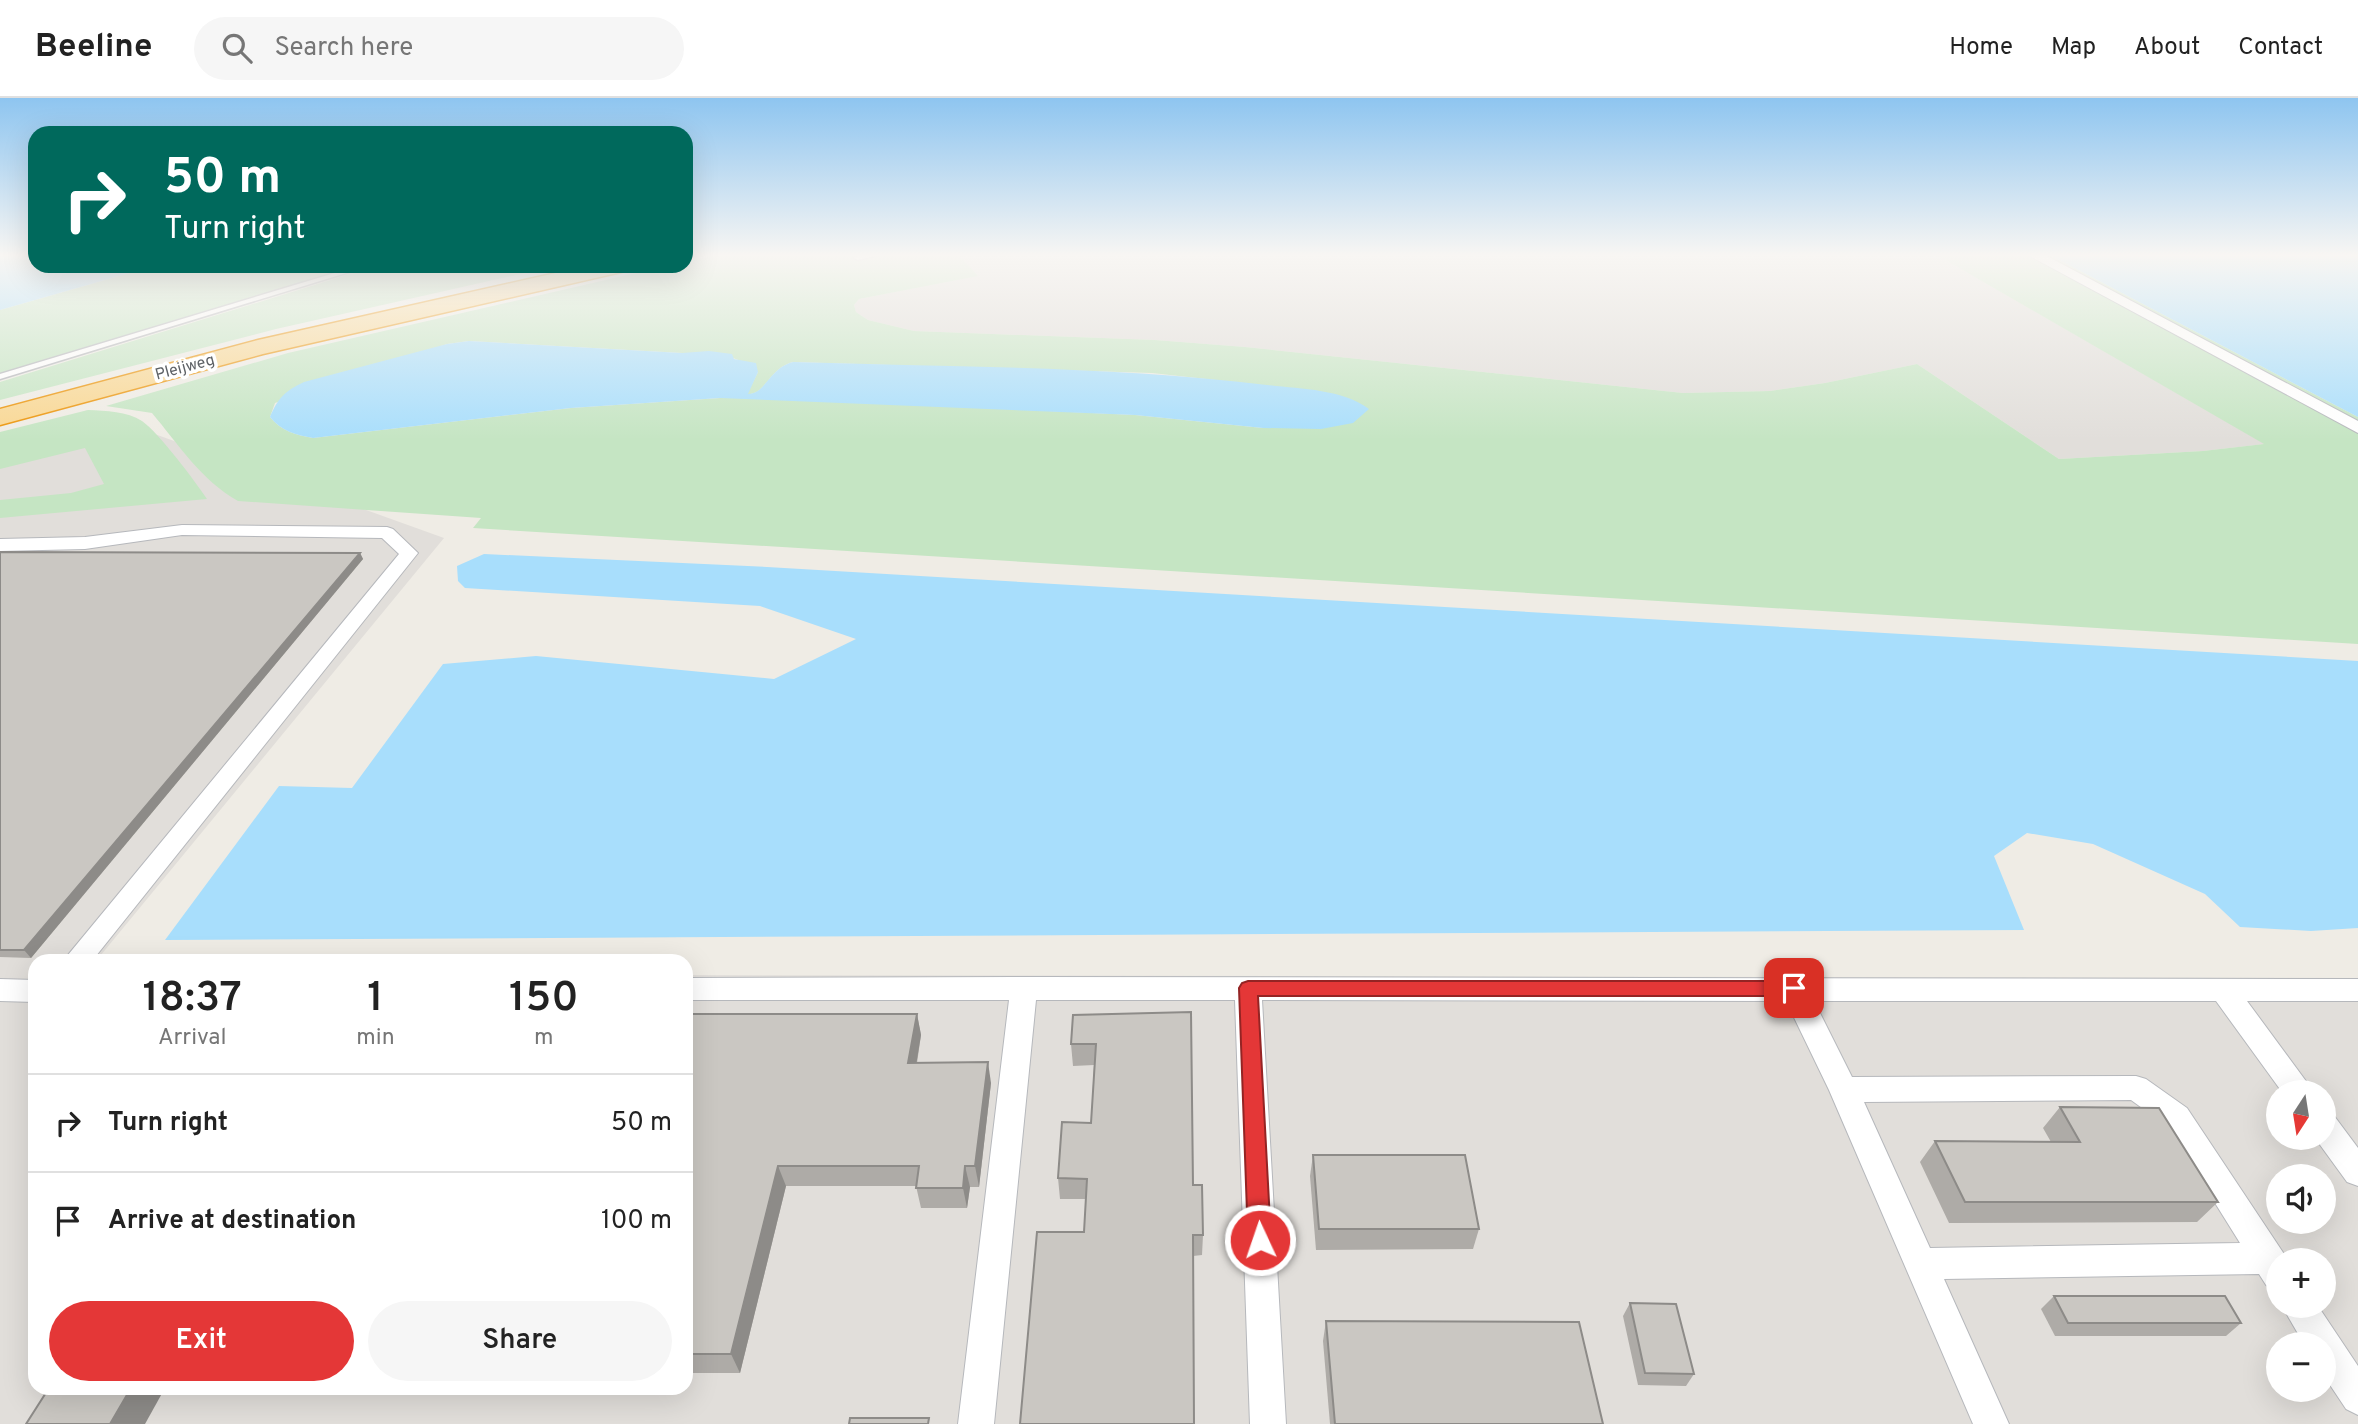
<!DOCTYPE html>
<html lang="en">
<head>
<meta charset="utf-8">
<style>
  :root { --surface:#fff; --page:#f6f6f6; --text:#222; --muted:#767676; --line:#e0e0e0; --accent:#e43737 }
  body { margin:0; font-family:Overpass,sans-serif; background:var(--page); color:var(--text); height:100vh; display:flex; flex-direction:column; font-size:26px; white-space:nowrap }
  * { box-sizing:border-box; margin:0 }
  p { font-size:23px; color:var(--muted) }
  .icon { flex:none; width:38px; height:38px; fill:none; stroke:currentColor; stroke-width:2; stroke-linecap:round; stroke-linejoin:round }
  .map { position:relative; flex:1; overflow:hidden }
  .details { position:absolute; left:28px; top:856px; width:665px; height:441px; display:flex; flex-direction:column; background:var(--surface); border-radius:21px; box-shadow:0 7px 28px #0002 }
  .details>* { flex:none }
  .banner { position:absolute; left:28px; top:28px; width:665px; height:147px; border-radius:21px; box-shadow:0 7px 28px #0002; background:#00695c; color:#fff; overflow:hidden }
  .needle { width:46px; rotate:192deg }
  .controls { position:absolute; left:2266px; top:982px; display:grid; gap:14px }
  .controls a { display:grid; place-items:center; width:70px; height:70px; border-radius:50%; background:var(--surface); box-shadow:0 7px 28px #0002; font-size:35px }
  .pin { position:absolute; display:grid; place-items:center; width:60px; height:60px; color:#fff; margin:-30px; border-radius:14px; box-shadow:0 4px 10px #0006 }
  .me { position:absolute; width:77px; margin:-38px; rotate:357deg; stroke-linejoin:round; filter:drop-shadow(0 0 5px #0008) }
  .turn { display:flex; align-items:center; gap:24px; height:147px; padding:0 21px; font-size:32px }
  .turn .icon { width:91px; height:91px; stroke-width:2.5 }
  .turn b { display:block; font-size:49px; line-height:60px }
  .eta { display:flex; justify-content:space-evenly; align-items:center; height:119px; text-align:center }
  .eta b { font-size:42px; font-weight:600; line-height:49px }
  .cta { display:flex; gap:14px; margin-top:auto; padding:14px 21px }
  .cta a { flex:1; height:80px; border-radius:42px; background:var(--accent); color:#fff; font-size:28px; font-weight:600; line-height:80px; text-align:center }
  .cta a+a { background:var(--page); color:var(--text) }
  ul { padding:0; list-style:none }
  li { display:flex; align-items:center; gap:21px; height:98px; padding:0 21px; border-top:2px solid var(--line) }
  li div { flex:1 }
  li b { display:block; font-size:26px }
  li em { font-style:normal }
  header { display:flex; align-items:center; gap:42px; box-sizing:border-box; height:98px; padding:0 35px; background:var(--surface); border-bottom:2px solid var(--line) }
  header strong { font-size:33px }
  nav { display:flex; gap:38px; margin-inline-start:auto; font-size:24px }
  .search { width:490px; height:63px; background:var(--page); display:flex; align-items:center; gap:18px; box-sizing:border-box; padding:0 24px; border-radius:38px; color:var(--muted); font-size:26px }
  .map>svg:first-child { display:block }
  .industrial { fill:#e1deda; fill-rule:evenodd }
  .green { fill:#c5e5c3; fill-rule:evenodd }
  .water { fill:#a8defc }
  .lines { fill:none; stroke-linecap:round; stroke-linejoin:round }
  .lane-casing { stroke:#b6b8bc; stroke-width:3 }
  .street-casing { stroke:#b6b8bc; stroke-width:2 }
  .highway-casing { stroke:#ec9408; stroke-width:3 }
  .path { stroke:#9cc6a5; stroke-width:2.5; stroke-dasharray:4.5 2.5; stroke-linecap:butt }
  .lane { fill:#fff; fill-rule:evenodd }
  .street { fill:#fff; fill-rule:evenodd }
  .highway { fill:#f9d792; fill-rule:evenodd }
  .wall { fill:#aeaba7 }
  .shaded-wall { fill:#8d8b88 }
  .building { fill:#cac7c2; stroke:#8d8b88; stroke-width:2 }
  .route { fill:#e43737; stroke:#942424; stroke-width:2 }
  .labels { text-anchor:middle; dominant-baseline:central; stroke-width:7; stroke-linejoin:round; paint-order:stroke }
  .far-street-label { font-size:16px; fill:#5d6165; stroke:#fff }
</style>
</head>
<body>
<header>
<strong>Beeline</strong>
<div class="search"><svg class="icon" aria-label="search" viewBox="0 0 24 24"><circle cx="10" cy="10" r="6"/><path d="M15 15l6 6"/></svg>Search here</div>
<nav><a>Home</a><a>Map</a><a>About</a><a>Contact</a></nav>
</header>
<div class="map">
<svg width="2358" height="1326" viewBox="0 0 2358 1326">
  <rect width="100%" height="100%" fill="#efece5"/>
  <g class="industrial">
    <path d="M958,156H1935L2265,346L2203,353L2059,361L1917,266L1825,285L1770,293L1683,295L1245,249L1155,242L914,233L868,222L856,214L854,207L859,201L977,178Z"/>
    <path d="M88,312L444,440L96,863H35V1290H686V877L2358,880V1326H0V341ZM2278,994H2324V1040H2278ZM2278,1078H2324V1124H2278ZM2278,1162H2324V1208H2278ZM2278,1246H2324V1292H2278Z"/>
  </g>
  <g class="green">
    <path d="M720,156H958L978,178L859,201L854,207L856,214L868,222L914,233L1155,242L1245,249L1683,295L1770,293L1825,285L1917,266L2059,361L2203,353L2264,346L1935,156H2048L2358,319V546L473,430L481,420L238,403C202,383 178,346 152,315L106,308L288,255L623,178L667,168H686V164ZM469,243L682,255C715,255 729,253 758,274L747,296C766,297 769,270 793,264L1152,275L1316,293L1263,330L1135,317L775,300H720L571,310L313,340C296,337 281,333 270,319L275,305L447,246Z"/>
    <path d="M154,168H360L0,277V212Z"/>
    <path d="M376,168H556L276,231L0,302V284Z"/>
    <path d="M88,312C106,313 127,313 142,323C159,335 195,383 207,401L0,420V402L71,395L104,386L85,350L0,371V334Z"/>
  </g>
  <g class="water">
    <path d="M0,156H35V168H154L0,212Z"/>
    <path d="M2048,156H2358V319Z"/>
    <path d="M469,243L682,255L709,253L732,256L734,261L756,265L758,274L748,296C766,296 769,270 793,264C951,269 1110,268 1267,287C1299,291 1342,291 1369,311L1353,325L1321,331L1263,330L1135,317L720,300L571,310L313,340C296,337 281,333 270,319C278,300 285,293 304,284L447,246Z"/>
    <path d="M484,456L767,469L2358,563V830L2311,833L2240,829L2205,796L2093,746L2027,735L1994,758L2024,832L165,842L279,688L352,690L443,566L536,558L774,581L856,541L760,508L465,490L458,483L457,468Z"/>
  </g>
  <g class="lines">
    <defs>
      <g id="lane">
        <path d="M865,156H881L858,162L854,160Z"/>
        <path d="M358,168H369L0,281V276Z"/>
      </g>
      <g id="street">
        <path d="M2026,156H2043L2358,323V335Z"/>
        <path d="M182,427L387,429L393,431L418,455L92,863H63L399,456L382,440L182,437L85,451L0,453V441L85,439Z"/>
        <path d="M1024,879L2358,881V903H2247L2314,994H2282L2216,903H1814L1852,979L2136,978L2146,981L2187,1010L2288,1162H2278V1192L2266,1187L2259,1176L1944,1181L2009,1326H1973L1829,992L1786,903L1262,902L1286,1326H1250L1235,902H1036L994,1326H958L1009,902H686V880ZM2131,1002L2167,1028L2240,1145L1930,1150L1864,1004Z"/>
        <path d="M0,881L35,882V904L0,903Z"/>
        <path d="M2324,1015L2335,1019L2358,1050V1088L2347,1084L2315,1040H2324Z"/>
        <path d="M2282,1208H2318L2358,1268V1317L2346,1311L2324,1278V1246H2304Z"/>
      </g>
      <path id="highway" d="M587,168H628L625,173L617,175L263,256L0,327V311L258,242Z"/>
    </defs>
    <use href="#lane" class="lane-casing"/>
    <use href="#street" class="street-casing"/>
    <use href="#highway" class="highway-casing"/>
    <g class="path">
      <path d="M686,161L708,156"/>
      <path d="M639,171L653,168"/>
    </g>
    <use href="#lane" class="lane"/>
    <use href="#street" class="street"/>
    <use href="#highway" class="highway"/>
  </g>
  <g class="wall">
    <path d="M0,454L360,455L363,461L31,860L0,859Z"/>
    <path d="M1191,914L1193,1087L1203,1137L1202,1157L1193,1158L1084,1134L1086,1101H1060L1058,1080L1091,1025L1094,967L1073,968L1071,946Z"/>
    <path d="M686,916H917L921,937L917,965L991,985L979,1089H970L967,1110H921L916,1088H786L740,1275H686Z"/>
    <path d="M2060,1009L2218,1104L2197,1124L1949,1125L1920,1064L1935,1043L2051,1044L2043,1030Z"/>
    <path d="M1313,1057L1479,1131L1473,1151L1316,1152L1310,1078Z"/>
    <path d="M2054,1198L2241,1225L2226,1238H2055L2041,1211Z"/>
    <path d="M1630,1205L1694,1276L1686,1288L1638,1287L1623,1218Z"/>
    <path d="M1326,1223L1603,1326H1330L1323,1243Z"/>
  </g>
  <g class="shaded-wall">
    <path d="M360,455L363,461L31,860L24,852Z"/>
    <path d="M917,916L921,937L913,986L908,965Z"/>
    <path d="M988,964L991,985L979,1089L975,1068Z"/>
    <path d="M778,1068L786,1088L740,1275L731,1256Z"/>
    <path d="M965,1068L970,1089L967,1110L963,1090Z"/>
    <path d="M131,1290H165L145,1326H110Z"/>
  </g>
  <g class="building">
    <path d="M0,454L360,455L24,852H0Z"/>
    <path d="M1191,914L1193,1087H1202L1203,1137H1193L1194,1326H1020L1037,1134H1084L1087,1081L1058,1080L1062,1024L1091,1025L1096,946H1071L1073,917Z"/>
    <path d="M686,916H917L908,965L988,964L975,1068H965L963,1090H916L919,1068H778L731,1256H686Z"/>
    <path d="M2060,1009L2159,1010L2218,1104H1965L1935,1043L2080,1044Z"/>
    <path d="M1313,1057H1465L1479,1131H1319Z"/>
    <path d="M2054,1198H2225L2241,1225H2068Z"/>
    <path d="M1630,1205L1676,1206L1694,1276L1645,1275Z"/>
    <path d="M1326,1223L1579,1224L1603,1326H1335Z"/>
    <path d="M49,1290H131L110,1326H26Z"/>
    <path d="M850,1320H929L928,1326H849Z"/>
  </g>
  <linearGradient id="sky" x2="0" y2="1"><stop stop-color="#8ec5f0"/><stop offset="0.46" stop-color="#f8f6f3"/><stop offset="1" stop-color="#f8f6f3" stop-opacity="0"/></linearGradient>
  <rect width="2358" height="342" fill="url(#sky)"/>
  <path class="route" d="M1248,883H1794L1801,885L1804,890L1801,896L1794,898H1258L1271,1142L1268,1150L1260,1153L1252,1150L1248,1142L1239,890L1242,885Z"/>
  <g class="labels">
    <g class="far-street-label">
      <text transform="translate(185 270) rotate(-15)">Pleijweg</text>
    </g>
  </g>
</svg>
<div class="controls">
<a><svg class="needle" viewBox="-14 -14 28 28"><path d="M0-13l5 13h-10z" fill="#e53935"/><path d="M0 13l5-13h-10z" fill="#767676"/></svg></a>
<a><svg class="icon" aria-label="sound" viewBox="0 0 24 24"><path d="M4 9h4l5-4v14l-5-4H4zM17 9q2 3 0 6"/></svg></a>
<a>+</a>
<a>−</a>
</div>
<div class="pin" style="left:1794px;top:890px;background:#d93025"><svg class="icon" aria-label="arrive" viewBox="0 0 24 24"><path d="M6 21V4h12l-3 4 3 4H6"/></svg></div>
<svg class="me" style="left:1260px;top:1142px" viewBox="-20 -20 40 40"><circle r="17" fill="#e43737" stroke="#fff" stroke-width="3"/><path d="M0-11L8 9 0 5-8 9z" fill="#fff"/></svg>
<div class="banner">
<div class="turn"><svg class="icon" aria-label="right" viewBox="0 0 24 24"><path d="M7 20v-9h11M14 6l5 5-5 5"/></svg><div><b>50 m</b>Turn right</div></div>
</div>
<section class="details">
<div class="eta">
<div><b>18:37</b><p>Arrival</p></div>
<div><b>1</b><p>min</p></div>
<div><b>150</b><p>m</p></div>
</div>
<ul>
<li><svg class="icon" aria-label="right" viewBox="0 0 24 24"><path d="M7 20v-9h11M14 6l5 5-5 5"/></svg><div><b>Turn right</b></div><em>50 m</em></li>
<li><svg class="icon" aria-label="arrive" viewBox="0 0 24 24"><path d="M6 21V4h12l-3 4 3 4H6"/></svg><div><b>Arrive at destination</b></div><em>100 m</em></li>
</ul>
<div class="cta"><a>Exit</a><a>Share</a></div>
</section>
</div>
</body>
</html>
